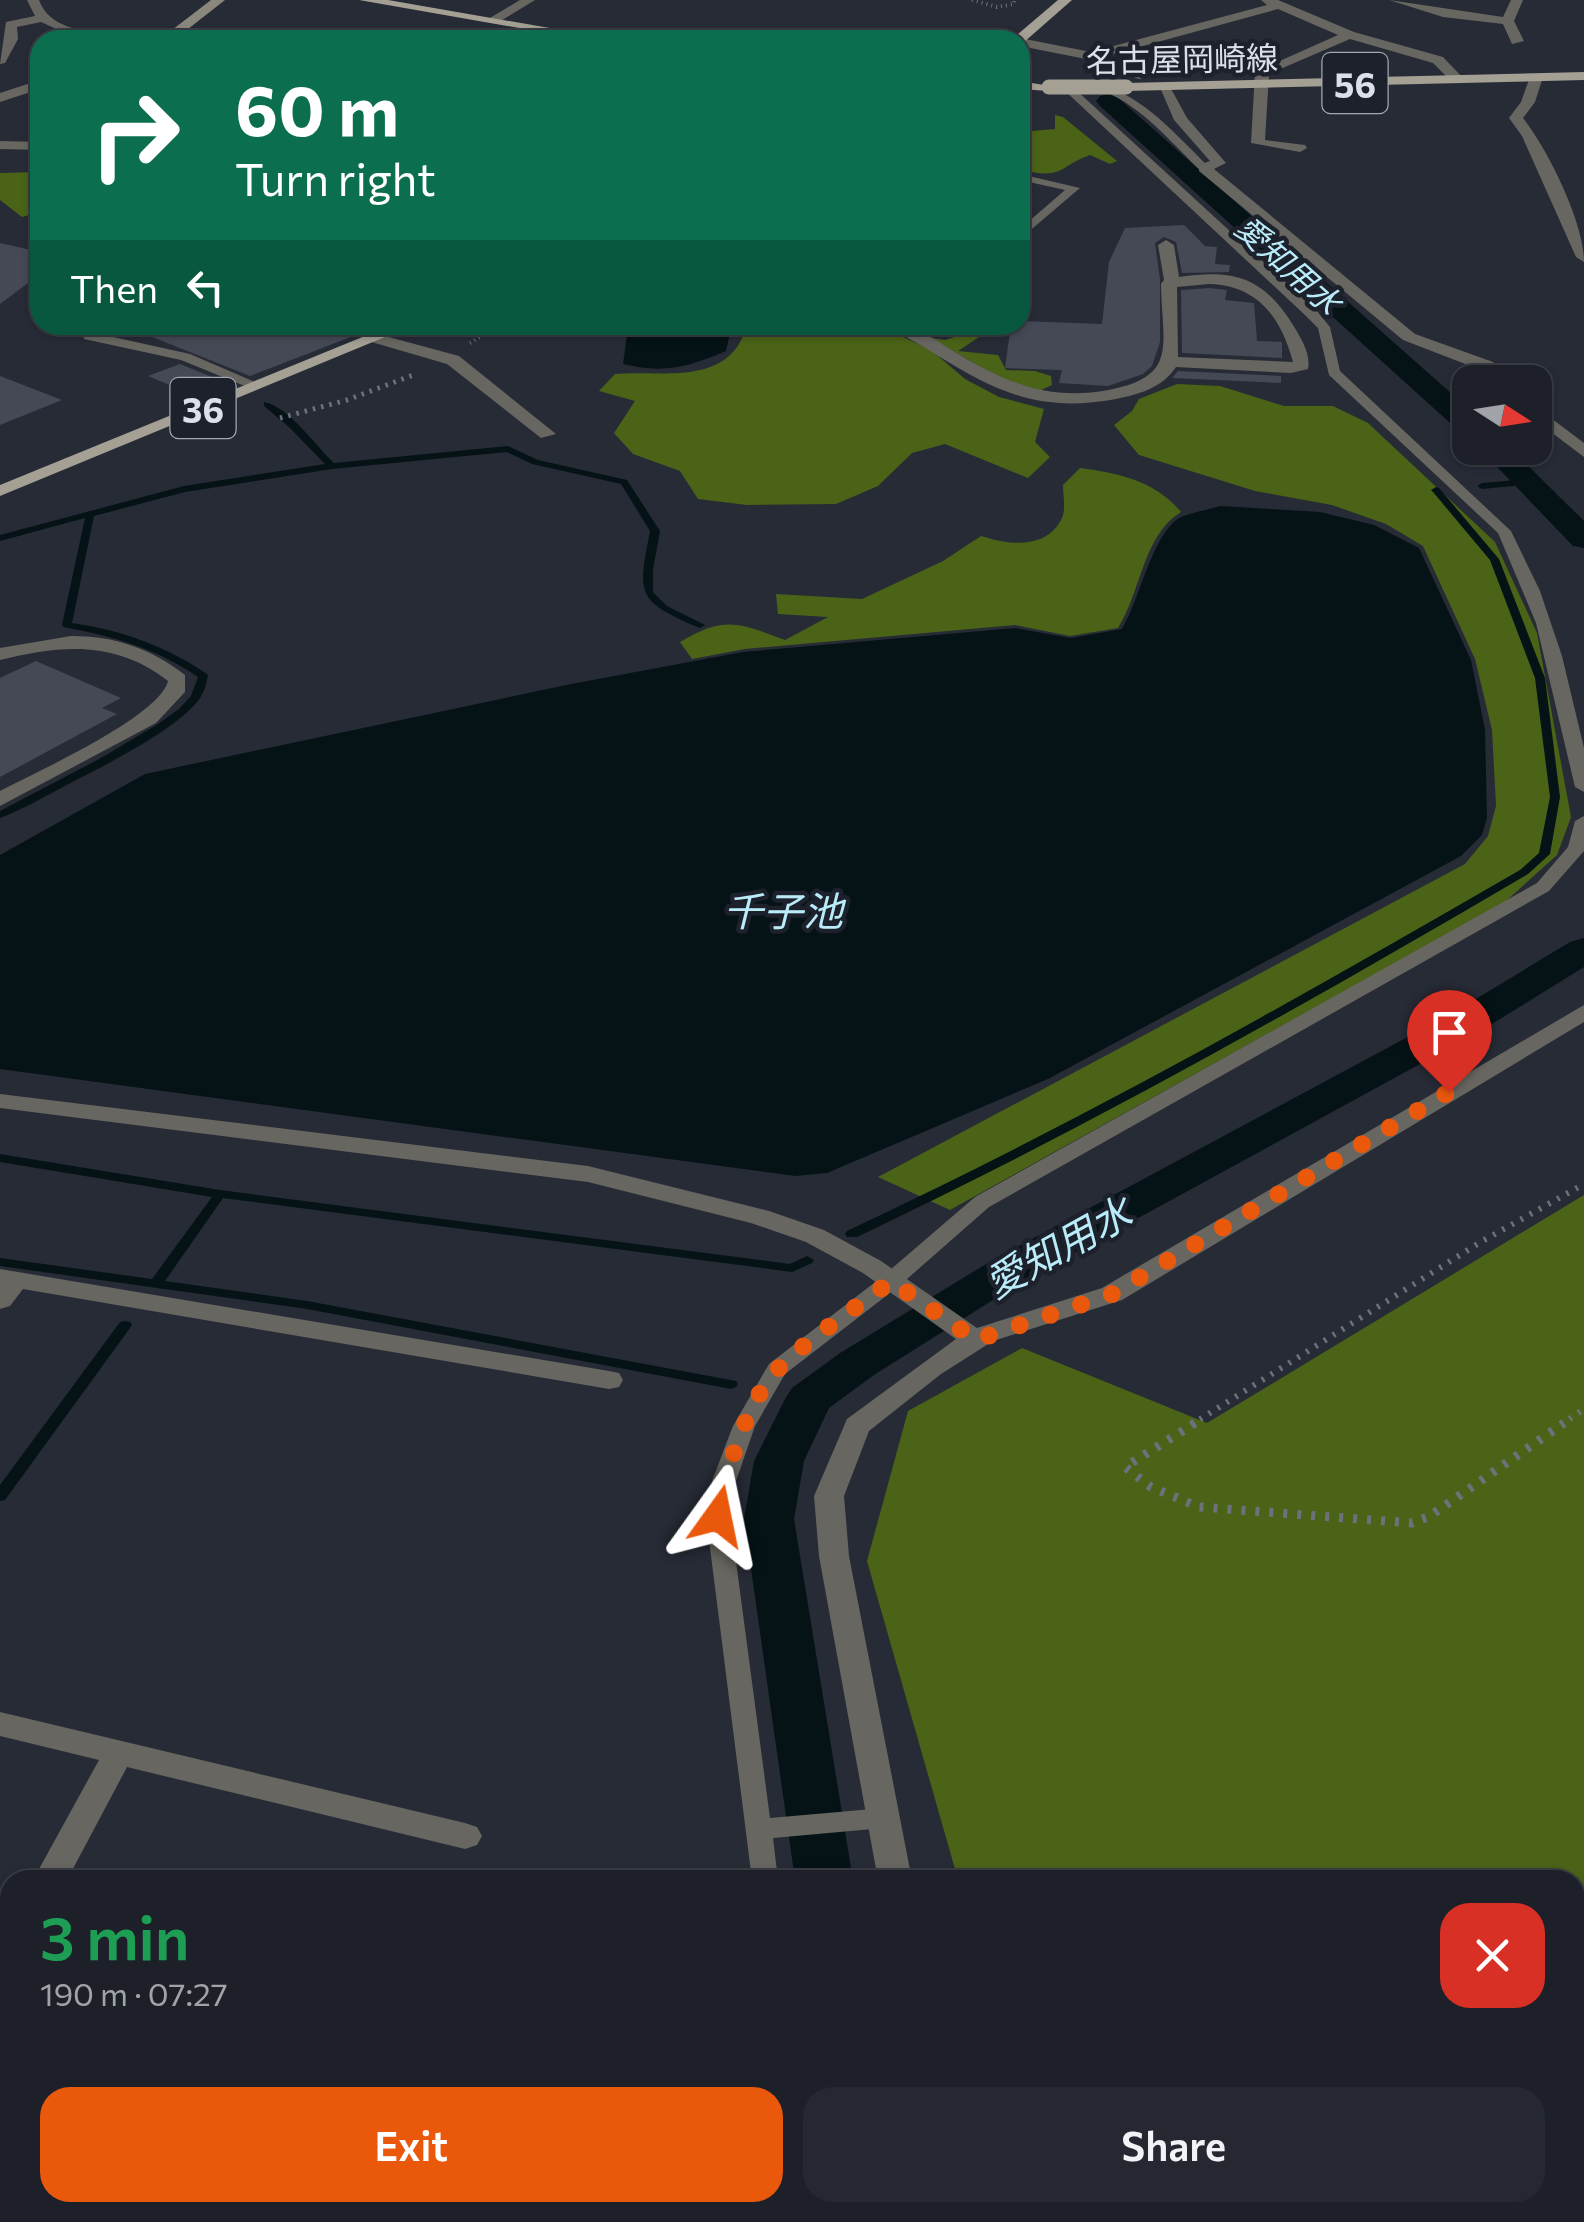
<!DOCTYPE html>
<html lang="en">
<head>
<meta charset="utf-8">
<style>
  :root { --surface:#1d2028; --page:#252830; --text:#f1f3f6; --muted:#a0a3a8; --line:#3b3e45; --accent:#ea580c }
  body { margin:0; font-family:Commissioner,"Noto Sans JP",sans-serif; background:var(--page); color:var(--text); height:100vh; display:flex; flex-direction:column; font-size:38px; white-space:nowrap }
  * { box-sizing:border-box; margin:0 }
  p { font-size:32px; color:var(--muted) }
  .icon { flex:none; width:55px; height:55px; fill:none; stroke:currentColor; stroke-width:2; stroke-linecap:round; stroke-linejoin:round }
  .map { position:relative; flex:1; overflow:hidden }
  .details { position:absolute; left:0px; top:1870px; width:1585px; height:352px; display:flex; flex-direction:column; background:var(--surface); border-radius:30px 30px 0 0; box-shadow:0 2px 8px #0004,0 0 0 2px var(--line) }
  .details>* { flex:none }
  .guide { position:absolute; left:30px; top:30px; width:1000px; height:305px; border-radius:30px; box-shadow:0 2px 8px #0004,0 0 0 2px var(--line); background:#0b6e4f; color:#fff; overflow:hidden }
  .needle { width:65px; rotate:102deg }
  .fabs { position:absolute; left:1452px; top:365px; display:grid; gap:20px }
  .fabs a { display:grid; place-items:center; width:100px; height:100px; border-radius:20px; background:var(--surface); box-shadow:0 2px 8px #0004,0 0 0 2px var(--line); font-size:50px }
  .pin { position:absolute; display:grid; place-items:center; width:85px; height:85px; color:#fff; margin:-102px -42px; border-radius:50% 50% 50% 0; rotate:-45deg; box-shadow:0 0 10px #0007 }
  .pin .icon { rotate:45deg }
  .me { position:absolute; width:110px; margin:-55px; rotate:12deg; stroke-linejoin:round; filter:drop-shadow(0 0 8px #0008) }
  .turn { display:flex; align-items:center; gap:35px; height:210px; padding:0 40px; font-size:45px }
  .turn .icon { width:130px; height:130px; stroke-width:2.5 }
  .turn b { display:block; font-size:70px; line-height:85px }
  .then { display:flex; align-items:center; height:95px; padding:0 40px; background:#0003; gap:20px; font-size:38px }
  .round { display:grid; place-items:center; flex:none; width:105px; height:105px; border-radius:30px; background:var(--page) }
  .head { display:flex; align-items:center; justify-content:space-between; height:170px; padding:0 40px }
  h1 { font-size:60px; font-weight:600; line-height:75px; color:#1e9e55 }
  .primary-button { display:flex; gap:20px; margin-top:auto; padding:20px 40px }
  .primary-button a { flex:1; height:115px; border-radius:30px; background:var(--accent); color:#fff; font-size:40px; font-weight:600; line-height:115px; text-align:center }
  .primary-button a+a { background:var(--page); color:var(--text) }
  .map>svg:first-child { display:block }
  .forest { fill:#4a6317 }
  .water { fill:#051316 }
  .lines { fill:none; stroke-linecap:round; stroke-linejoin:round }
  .stream { fill:#051316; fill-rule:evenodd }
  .canal { fill:#051316; fill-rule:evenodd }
  .building { fill:#454955 }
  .path-far3 { stroke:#6d717a; stroke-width:4; stroke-dasharray:1 4; stroke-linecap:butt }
  .path-far2 { stroke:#6d717a; stroke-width:5; stroke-dasharray:2.5 6; stroke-linecap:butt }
  .path-far1 { stroke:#6d717a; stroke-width:6; stroke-dasharray:2.5 8; stroke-linecap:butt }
  .path { stroke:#6d717a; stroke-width:9; stroke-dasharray:4 10; stroke-linecap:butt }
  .lane { fill:#686660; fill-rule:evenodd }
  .street { fill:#686660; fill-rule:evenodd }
  .secondary { fill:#8a877d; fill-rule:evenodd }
  .primary { fill:#a4a094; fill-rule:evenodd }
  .primary-bridge { stroke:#a4a094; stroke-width:15 }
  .route { stroke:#ea580c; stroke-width:18; stroke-dasharray:0 32.4 }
  .labels { text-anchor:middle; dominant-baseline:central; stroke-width:9; stroke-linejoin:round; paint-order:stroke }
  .far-street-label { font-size:32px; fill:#dde0e7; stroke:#1d212c }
  .far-water-label { font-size:32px; font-style:italic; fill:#b9ecf8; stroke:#1d212c }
  .shield { fill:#1d212c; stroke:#a3a7af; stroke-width:2.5 }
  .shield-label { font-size:35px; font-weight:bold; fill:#dde0e7 }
  .water-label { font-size:40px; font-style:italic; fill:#b9ecf8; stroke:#1d212c }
</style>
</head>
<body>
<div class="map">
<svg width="1584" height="2222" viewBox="0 0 1584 2222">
  <rect width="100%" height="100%" fill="#272b36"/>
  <g class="forest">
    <path d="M1055,115L1063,117L1117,161L1110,164L1090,155C1059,166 1064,179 1026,171L1028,165L1020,164V132L1055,129Z"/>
    <path d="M40,172V212L22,217L0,200V173Z"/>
    <path d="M724,325H877L931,350L965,379L999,397L1044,409L1035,442L1050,457L1028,478L945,444L912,453L878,486L836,504L747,505L698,499L680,471L633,454L614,433L635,401L599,391L615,374C657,370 722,386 743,336Z"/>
    <path d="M964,334L979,337L958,351L998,355L1006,370L1035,371L1051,376L1052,385L1039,391L1024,393L932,338L945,340Z"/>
    <path d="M1177,384L1220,386L1284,406H1333L1368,423L1495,542L1537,633L1571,817L1557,855L1505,902L950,1210L878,1177L1465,864L1488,836L1496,806L1492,730L1475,659L1423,546L1386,524L1332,505L1255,491L1139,455L1114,425L1132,411L1139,399Z"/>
    <path d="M1080,468C1118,473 1156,481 1181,512C1143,535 1141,592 1118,628L1070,636L1015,625L745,649L692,659L680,642C725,615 739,623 785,640L828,617L778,614L776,594L862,599L943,561L981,536C1008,545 1047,550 1062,518C1066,509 1063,495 1063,485Z"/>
    <path d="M1584,1195V2013H1575V1880H965L957,1876L867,1561L908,1411L1022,1348L1207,1423Z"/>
  </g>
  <g class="water">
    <path d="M635,325H713L712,328L729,337L726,351C689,367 663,374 623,364L627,335Z"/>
    <path d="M1220,506L1320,512L1374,525L1419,548L1471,660L1485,730L1487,818L1482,835L1461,856L1048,1079L827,1173L795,1176L0,1069V855L145,774L571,684L743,652L1015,628L1071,638L1122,629C1139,602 1153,531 1181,517C1193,512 1208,510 1220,506Z"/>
  </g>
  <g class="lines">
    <g class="stream">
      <path d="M264,402C288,406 316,446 334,463L508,446L538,460L627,480L660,531L653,570V592L667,606L705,625L700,628L697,627C635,600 638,594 650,531L621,484L532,464L507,452L332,469L185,492L94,516L72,623C121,630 166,646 207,674L208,676C206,683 205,691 200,698C178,730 99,768 63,787C42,798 22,810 0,818V811L101,758L158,724L179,709L191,696L198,677C154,647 114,637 64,627L62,625L85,518L0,541V535L184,486L325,464L289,427L264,406Z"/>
      <path d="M1530,479L1534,482L1533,484L1482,489L1477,486L1482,483Z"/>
      <path d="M1436,487L1439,488L1499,559L1545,678L1560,797L1550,854L1528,874C1308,1003 1087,1128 857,1237H847L845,1234L847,1231C1078,1123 1299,998 1520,870L1539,853L1550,797L1535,678L1490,560L1433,492L1431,490Z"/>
      <path d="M0,1154L220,1190L790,1264L807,1256L814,1260L812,1263L792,1272L223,1198L165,1281L307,1301L736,1381L738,1384L736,1387L731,1389L307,1309L0,1266V1258L152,1279L212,1197L0,1162Z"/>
      <path d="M125,1321L130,1322L132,1325L130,1328L5,1500L0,1501V1485L120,1322Z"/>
      <path d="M802,1392L814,1396L816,1399L814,1402L809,1404L797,1400L795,1397L797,1394Z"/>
      <path d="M77,2212H96L91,2222H73Z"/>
    </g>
    <g class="canal">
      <path d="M1108,94L1116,96L1470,410V435L1460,432L1100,106L1096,101L1100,96Z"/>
      <path d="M1479,448H1510L1584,521V548L1573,546Z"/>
      <path d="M1584,938V967L1484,1029L1023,1281L874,1375L829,1408L804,1461L794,1519L853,1880H795L744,1519L754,1461L785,1399L792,1388L840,1353L991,1261L1456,1011L1570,942Z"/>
      <path d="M842,2212H906L908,2222H844Z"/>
    </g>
  </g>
  <g class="building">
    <path d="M1184,225L1205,246L1217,247L1215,264L1230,265L1229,272L1182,273L1176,242L1164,237L1155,243L1160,279V342L1152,366L1143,374L1108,386L1059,383L1062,370L1005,368L1011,325H1020V321L1102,324L1109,262L1125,228Z"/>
    <path d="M0,243L40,252V274L0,304Z"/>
    <path d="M1209,288L1227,290L1225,300L1254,303L1257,341L1282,342V358L1182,353L1181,290Z"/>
    <path d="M122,325H374V328L250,376Z"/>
    <path d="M180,364L227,383L194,395L148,376Z"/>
    <path d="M1178,371L1281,376V383L1172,378Z"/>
    <path d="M0,376L62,400L0,425Z"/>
    <path d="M36,661L121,698L102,708L117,714L0,777V678Z"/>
  </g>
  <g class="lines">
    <g class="path-far3">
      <path d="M972,0L997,7L1014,4V0"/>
      <path d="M470,343L499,325"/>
    </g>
    <path class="path-far2" d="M280,418L347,400L416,374"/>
    <g class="path-far1">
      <path d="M1191,1425L1479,1243L1584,1184"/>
      <path d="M1561,1425L1584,1409"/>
    </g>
    <path class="path" d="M1195,1423L1125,1467L1151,1487L1199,1507L1412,1523L1430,1516L1564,1423"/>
    <g class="lane">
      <path d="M1085,81C1138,89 1171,130 1208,166V170H1200C1171,143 1120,79 1076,90L1316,310L1330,327L1340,371L1511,531L1540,591L1562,656L1584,748V792L1575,787L1536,623L1498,533L1329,375L1318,328L1306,316L1063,89Z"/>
      <path d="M1020,174L1080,188L1020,239V229L1065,190L1020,180Z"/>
      <path d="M81,325H93L95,333L190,354L264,386L252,389L181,360L84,339Z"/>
      <path d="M1584,816V851L1549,891L989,1207L899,1286L785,1374L755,1426L736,1481L730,1516L770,1818L884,1808L893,1811L897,1818L893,1825L884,1828L773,1838L778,1880H752L706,1516L712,1481L733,1426L769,1364L883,1276L975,1197L1537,883L1568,847L1575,821Z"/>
      <path d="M795,2212H825L827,2222H797Z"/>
      <path d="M1364,2212H1394L1396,2222H1366Z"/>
    </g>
    <g class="street">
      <path d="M27,0H39C50,30 82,27 105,40L74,37L41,22L17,27L18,39L5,63L0,64L6,22L35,16Z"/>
      <path d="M520,0H535L499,22L488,19Z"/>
      <path d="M1261,0H1278L1354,32L1443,57L1465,80L1453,83L1433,63L1350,39L1269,74L1265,140L1305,145L1307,148L1300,152L1251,143L1255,72L1338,35L1278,9L1143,46L1147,75L1140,79L1135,78L1129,65L1130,49L1091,60L1020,46V40H1015L1020,38L1091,52L1267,5Z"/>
      <path d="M1389,0L1503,17L1511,0H1523L1514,21L1524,41L1512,44L1503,24L1443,17Z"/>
      <path d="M1531,74L1543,77L1535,102L1523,118C1548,150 1584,222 1584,262L1576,257L1522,136L1509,118L1521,102Z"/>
      <path d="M40,80V89L0,102V93Z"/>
      <path d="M1159,85H1169L1187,118L1226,163L1214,169L1415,334L1493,362L1513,382H1496L1481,370L1403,340L1199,171V165L1210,161L1174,120Z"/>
      <path d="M0,141L40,142V150L0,149Z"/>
      <path d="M1166,240L1174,245L1179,277C1234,269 1263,277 1293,325C1301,338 1311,354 1308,369L1291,373L1176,367C1162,388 1140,394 1116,399C1041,413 998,393 935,354C921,344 902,337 890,325C915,325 931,337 952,350C1002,381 1044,400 1103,391C1180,378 1162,347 1161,284L1164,280L1158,245ZM1209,284C1257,285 1281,317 1293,362L1178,357L1177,287Z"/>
      <path d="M374,333L459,356L556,434L541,438L447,364L368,341L366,338Z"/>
      <path d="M1535,406L1584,443V457L1535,420Z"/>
      <path d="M71,636C115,636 150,648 185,675V692L156,723L0,806V791C36,772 159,717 168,681C115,640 62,645 0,660V648Z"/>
      <path d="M1584,1005V1022L1122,1300L993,1341L941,1374L869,1431L844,1496L849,1556L912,1880H878L819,1556L814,1496L847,1419L956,1339L863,1273L806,1242L751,1223L588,1182L0,1108V1094L588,1166L769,1211L824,1230L881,1261L977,1328L1102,1288Z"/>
      <path d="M0,1269L609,1371L619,1373L623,1380L619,1387L609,1389L23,1289L10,1306L0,1309Z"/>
      <path d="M0,1712L465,1823L477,1827L482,1836L477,1845L465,1849L127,1767L67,1880H33L99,1760L0,1736Z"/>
      <path d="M10,1941V1985L0,1988V1944Z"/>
      <path d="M937,2212H975L977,2222H939Z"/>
    </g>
    <path class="secondary" d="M211,0H225L174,40H159Z"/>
    <g class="primary">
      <path d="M359,0H388L619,40H588Z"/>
      <path d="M1058,0H1072L1023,43L1011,40Z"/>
      <path d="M1584,72V80L1126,91L1119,87L1126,83Z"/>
      <path d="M1020,81L1056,87L1049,91L1020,89Z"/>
      <path d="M392,325H414L0,496V485Z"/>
    </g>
    <path class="primary-bridge" d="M1049,87H1126"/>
  </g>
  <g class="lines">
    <path class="route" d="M718,1516C725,1473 748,1397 780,1367C813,1335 855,1309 891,1281L976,1340L1112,1294L1449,1092"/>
  </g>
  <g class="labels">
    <g class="far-street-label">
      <text transform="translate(1182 58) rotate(-1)">名古屋岡崎線</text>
    </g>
    <g class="far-water-label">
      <text transform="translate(1289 264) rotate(42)">愛知用水</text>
    </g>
    <g class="shield">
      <rect x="1322.5" y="53" width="65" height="60" rx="8"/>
      <rect x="170.5" y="378" width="65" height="60" rx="8"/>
    </g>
    <g class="shield-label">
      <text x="1355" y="83">56</text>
      <text x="203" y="408">36</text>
    </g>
    <g class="water-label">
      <text x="783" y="909">千子池</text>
      <text transform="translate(1057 1246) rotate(-29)">愛知用水</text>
    </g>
  </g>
</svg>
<div class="fabs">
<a><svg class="needle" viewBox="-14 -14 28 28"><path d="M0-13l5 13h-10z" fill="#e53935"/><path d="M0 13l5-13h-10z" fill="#a0a3a8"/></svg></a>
</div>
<div class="pin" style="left:1449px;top:1092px;background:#d93025"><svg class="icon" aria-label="arrive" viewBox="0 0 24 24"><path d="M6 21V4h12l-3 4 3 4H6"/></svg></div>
<svg class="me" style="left:718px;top:1516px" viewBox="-20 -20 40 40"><path d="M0-17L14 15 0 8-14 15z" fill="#ea580c" stroke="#fff" stroke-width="4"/></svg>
<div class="guide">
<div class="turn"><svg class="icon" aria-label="right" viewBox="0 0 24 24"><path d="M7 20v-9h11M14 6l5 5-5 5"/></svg><div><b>60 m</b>Turn right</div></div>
<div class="then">Then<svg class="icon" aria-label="left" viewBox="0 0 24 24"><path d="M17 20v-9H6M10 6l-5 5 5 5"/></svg></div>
</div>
<section class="details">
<div class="head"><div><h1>3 min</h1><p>190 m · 07:27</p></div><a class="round" style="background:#d93025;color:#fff"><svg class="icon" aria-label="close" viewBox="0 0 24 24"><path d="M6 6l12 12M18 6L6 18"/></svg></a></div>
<div class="primary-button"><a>Exit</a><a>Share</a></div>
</section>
</div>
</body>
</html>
